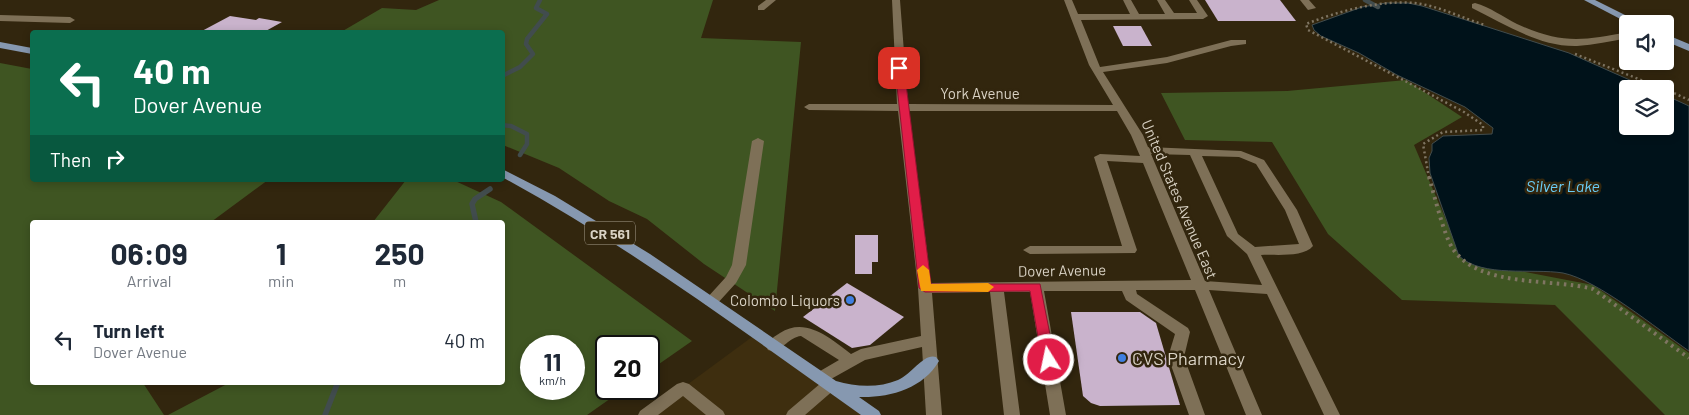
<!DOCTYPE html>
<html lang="en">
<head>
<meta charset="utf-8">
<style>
  :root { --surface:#fff; --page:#f6f6f7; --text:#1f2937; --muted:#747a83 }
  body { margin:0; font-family:Barlow,sans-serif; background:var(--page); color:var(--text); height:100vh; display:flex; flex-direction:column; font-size:19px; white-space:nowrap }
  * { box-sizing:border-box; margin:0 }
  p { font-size:16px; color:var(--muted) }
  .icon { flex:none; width:28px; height:28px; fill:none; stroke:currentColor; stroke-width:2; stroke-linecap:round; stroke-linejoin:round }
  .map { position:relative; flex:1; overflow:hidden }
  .side { position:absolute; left:30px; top:220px; width:475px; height:165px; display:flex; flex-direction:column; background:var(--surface); border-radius:5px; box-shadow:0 2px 8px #0003 }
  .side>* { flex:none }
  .guide { position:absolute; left:30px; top:30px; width:475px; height:152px; border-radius:5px; box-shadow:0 2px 8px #0003; background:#0b6e4f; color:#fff; overflow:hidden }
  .controls { position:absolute; left:1619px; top:15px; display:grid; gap:10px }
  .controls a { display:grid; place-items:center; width:55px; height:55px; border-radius:5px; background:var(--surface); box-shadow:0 2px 8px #0003; font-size:25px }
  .speed { position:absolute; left:520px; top:335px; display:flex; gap:10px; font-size:25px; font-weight:700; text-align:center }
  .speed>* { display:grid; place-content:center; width:65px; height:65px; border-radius:50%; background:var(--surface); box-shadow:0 2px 8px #0003; line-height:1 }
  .speed small { font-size:12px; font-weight:400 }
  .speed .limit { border:2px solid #111; border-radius:8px; background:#fff; color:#111 }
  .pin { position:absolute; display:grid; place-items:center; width:42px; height:42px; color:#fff; margin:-21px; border-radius:10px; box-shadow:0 2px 8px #0006 }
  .me { position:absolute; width:55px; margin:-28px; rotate:350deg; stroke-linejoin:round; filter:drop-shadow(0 0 4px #0008) }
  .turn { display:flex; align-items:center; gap:18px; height:105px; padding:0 20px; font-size:22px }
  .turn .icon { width:65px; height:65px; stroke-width:2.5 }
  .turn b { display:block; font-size:35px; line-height:42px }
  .then { display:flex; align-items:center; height:48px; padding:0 20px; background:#0003; gap:10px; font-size:19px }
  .eta { display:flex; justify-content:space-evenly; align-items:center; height:85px; text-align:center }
  .eta b { font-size:30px; font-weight:700; line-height:35px }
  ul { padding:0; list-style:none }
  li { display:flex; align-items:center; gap:15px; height:70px; padding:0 20px }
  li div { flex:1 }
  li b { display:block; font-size:19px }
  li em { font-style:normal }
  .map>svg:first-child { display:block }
  .built { fill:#3e2e0f }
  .forest { fill:#3f5522; fill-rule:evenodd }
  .water { fill:#00121a; stroke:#414c4d }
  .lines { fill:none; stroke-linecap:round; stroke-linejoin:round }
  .stream-far1 { stroke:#414c4d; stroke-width:4.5 }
  .stream { stroke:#414c4d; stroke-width:5.5 }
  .building { fill:#c9b3cc }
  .path-far1 { stroke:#7f7562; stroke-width:2.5; stroke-dasharray:2 3; stroke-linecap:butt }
  .path { stroke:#7f7562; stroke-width:4; stroke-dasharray:2.5 4.5; stroke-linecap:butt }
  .minor { fill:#7e7057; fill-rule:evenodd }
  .major { fill:#8698b0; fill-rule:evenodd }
  .route { fill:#e11d48; stroke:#92132f }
  .slow { fill:#f59e0b }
  .shop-dot { fill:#3f7fe0; stroke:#32260e; stroke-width:2 }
  .labels { text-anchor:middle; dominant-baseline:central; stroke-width:5; stroke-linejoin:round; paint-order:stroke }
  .shield { fill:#32260e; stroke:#a79e8d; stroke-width:1 }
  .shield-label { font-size:14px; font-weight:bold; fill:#d9d2c4 }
  .street-label { font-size:15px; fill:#d9d2c4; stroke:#32260e }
  .poi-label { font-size:15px; fill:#d9d2c4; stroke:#32260e; text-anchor:end }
  .water-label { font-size:16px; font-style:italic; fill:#6acdf7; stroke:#32260e }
  .near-poi-label { font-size:18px; fill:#d9d2c4; stroke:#32260e; text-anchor:start }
</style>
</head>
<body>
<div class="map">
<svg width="1689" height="415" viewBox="0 0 1689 415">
  <rect width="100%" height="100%" fill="#32260e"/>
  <path class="built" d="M756,334L873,415H646Z"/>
  <g class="forest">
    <path d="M439,0H713L701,38L801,42L775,311L704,264L647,219L609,201L559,168L503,145L502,32H341L382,8L416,10Z"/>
    <path d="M0,63L32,69V180H268L211,222H32V382L143,383L164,415H0Z"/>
    <path d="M1406,80L1462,117L1414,145L1463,260L1593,285L1689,353V415H1665L1555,305L1402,300L1328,234L1272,142L1185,140L1161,93L1287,91Z"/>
    <path d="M406,180H453L501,202L692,341L649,371V346H606V389H624L587,415H168L229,383L502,382V222H373ZM531,346H574V389H531Z"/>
  </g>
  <path class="water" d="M1386,3H1408L1422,6L1569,53L1650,89H1628V126H1665V95L1689,106V351C1657,329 1598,280 1563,273C1532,268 1483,278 1459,256L1430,173L1429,158L1432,151V144L1443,136L1492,134L1493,128L1465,107L1397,75L1359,53L1321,36L1314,30L1312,25L1362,7Z"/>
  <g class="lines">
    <g class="stream-far1">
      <path d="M1365,0L1378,7"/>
      <path d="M502,76L520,67L533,54L526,44L527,39L547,14L536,8L540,0"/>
      <path d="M502,125L511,126L527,134V144L520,155"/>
    </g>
    <g class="stream">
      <path d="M476,222L472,204L475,199L490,189"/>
      <path d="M325,415L338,382"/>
    </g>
  </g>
  <g class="building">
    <path d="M1205,0H1280L1296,21H1218Z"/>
    <path d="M230,16L256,20L259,18L282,22L264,32H200Z"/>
    <path d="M1113,26H1141L1152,46H1123Z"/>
    <path d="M855,235H878V262H872V274H855Z"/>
    <path d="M847,283L904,317L870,345L852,348L803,317Z"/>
    <path d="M1071,312H1140L1156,323L1180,405L1100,406L1091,403L1083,396Z"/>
  </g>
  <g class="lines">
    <g class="path-far1">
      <path d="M1575,54L1664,89"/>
      <path d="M1665,89L1689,100"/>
      <path d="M1429,178L1423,144L1443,132L1483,130V125L1464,112L1308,30L1306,24C1339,11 1379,0 1415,3C1439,6 1462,18 1485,25"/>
    </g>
    <path class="path" d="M1429,177C1434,194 1444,236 1453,249C1479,288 1552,278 1593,289L1689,358"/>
    <g class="minor">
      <path d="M766,0H776L764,10H758V6Z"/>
      <path d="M892,0H900L908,104L1113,105L1089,65L1064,0H1072L1078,14H1130L1123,0H1131L1139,14H1165L1157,0H1165L1174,13H1197L1189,0H1197L1208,16L1203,19L1081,20L1100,67L1167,57L1231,40H1246V44L1231,46L1167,63L1103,72L1143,135L1148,147L1241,151L1264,160L1297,210L1313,246C1303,258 1275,254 1261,255L1340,415H1324L1267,294L1209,290L1262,415H1246L1195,290H1136L1137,294L1188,328L1190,332L1184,357L1205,415H1189L1168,357L1175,334L1126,300L1122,291H1044L1066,415H1050L1030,292H1004L1020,415H1004L990,292L932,293L942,415H926L922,347L865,360L831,379L835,381L838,385L835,389L805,415H786L788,411L821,383L815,382L812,378L815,374L839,360L801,336C788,337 781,354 768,350L766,346C769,340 775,336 780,333C806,316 831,339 851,354L861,349L921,336L918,288L898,111L809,110L804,107L809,104H897ZM909,111H1117L1131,135L1140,156L1100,154L1094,157L1122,246H1030L1023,250L1030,254L1135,253L1137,250L1107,161L1143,163L1191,280L931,283ZM1151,154L1190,155L1227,236L1247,254L1262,285L1205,281ZM1202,156L1239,157L1256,164L1285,210L1299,244L1255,247L1238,234Z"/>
      <path d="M1300,0H1309L1316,8L1308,10Z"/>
      <path d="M1475,3C1490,7 1503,17 1517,24C1561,44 1582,41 1628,32V38C1611,41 1594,45 1577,46C1539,47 1505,24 1472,8V4Z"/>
      <path d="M0,15L70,17L75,20L70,23L0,21Z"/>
      <path d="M758,138L764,141L746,265L736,283L716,305H706L704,302L706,299L726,277L732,265L752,141Z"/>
      <path d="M683,382L689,384L723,411L725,415H706L683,396L658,415H638L640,411L677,384Z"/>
    </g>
    <g class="major">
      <path d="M1584,0H1595L1643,24H1630Z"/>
      <path d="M1665,34L1689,44V51L1665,41Z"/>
      <path d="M0,42L32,48V54L0,48Z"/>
      <path d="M502,169L555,196L650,254L836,381C856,387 879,388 898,380C913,373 924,353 936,357L939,361C923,389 889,398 859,397L879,411L881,415H861C744,332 629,246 502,177Z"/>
    </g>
  </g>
  <path class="route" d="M899,65L904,68L931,284H1040L1055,360L1053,364H1044L1042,360L1030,291L925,292L919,288L895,68Z"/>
  <path class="slow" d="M923,265L929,270L931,284L988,283L994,287L988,292L921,291L917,270Z"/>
  <g class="shop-dot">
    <circle cx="850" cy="300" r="5"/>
    <circle cx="1122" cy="358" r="5"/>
  </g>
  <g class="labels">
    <rect class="shield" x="585" y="221.5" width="50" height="23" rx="4"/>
    <g class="shield-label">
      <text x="610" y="233">CR 561</text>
    </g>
    <g class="street-label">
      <text x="980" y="93">York Avenue</text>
      <text transform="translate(1180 199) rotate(67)">United States Avenue East</text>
      <text transform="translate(1062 270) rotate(-1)">Dover Avenue</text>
    </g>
    <g class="poi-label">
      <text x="840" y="300">Colombo Liquors</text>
    </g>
    <g class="water-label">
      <text x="1563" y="185">Silver Lake</text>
    </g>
    <g class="near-poi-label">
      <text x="1132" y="358">CVS Pharmacy</text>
    </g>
  </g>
</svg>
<div class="controls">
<a><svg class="icon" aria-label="sound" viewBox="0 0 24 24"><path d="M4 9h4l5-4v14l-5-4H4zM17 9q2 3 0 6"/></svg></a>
<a><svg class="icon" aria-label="layers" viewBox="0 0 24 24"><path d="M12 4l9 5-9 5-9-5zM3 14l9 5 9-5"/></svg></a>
</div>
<div class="speed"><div>11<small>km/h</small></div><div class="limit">20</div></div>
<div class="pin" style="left:899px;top:68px;background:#d93025"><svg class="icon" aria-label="arrive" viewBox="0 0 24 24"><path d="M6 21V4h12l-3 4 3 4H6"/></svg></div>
<svg class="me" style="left:1049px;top:360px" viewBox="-20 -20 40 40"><circle r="17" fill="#e11d48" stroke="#fff" stroke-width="3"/><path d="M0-11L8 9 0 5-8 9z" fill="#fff"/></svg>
<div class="guide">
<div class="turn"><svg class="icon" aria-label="left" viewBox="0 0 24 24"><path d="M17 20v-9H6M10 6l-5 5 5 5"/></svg><div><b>40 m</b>Dover Avenue</div></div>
<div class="then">Then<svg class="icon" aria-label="right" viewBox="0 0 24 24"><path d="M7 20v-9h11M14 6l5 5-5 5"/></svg></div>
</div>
<section class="side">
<div class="eta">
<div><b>06:09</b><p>Arrival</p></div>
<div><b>1</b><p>min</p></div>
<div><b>250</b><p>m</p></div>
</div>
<ul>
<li><svg class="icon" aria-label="left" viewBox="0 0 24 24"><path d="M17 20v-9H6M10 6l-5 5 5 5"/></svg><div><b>Turn left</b><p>Dover Avenue</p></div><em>40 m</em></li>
</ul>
</section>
</div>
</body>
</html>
